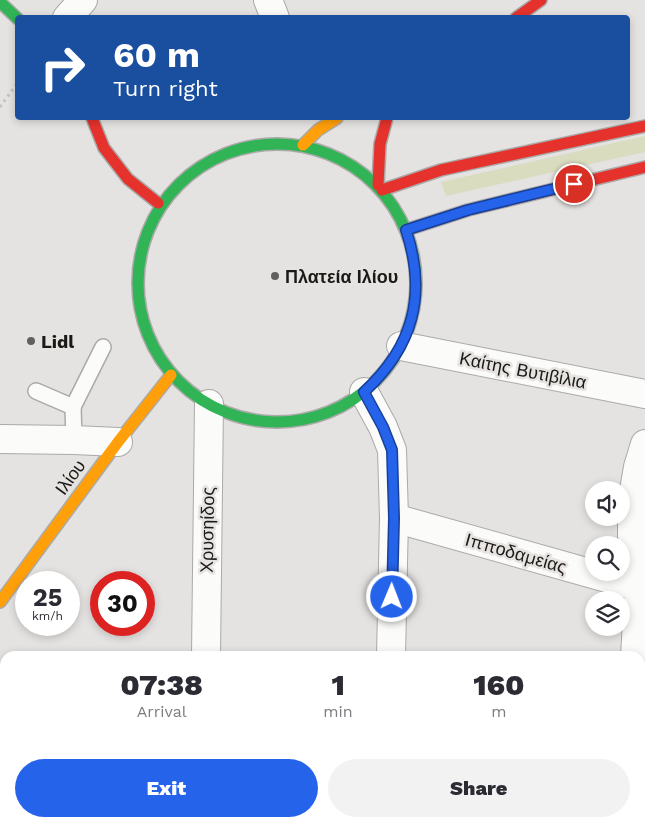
<!DOCTYPE html>
<html lang="en">
<head>
<meta charset="utf-8">
<style>
  :root { --surface:#fff; --page:#f2f2f3; --text:#2b2b33; --muted:#7c7c81; --accent:#2563eb }
  body { margin:0; font-family:"Work Sans",sans-serif; background:var(--page); color:var(--text); height:100vh; display:flex; flex-direction:column; font-size:19px; white-space:nowrap }
  * { box-sizing:border-box; margin:0 }
  p { font-size:16px; color:var(--muted) }
  .icon { flex:none; width:28px; height:28px; fill:none; stroke:currentColor; stroke-width:2; stroke-linecap:round; stroke-linejoin:round }
  .map { position:relative; flex:1; overflow:hidden }
  .side { position:absolute; left:0px; top:651px; width:645px; height:176px; display:flex; flex-direction:column; background:var(--surface); border-radius:15px 15px 0 0; box-shadow:0 2px 8px #0003 }
  .side>* { flex:none }
  .guide { position:absolute; left:15px; top:15px; width:615px; height:105px; border-radius:5px; box-shadow:0 2px 8px #0003; background:#1a4fa0; color:#fff; overflow:hidden }
  .buttons { position:absolute; left:585px; top:481px; display:grid; gap:10px }
  .buttons a { display:grid; place-items:center; width:45px; height:45px; border-radius:50%; background:var(--surface); box-shadow:0 2px 8px #0003; font-size:25px }
  .speed { position:absolute; left:15px; top:571px; display:flex; gap:10px; font-size:25px; font-weight:700; text-align:center }
  .speed>* { display:grid; place-content:center; width:65px; height:65px; border-radius:50%; background:var(--surface); box-shadow:0 2px 8px #0003; line-height:1 }
  .speed small { font-size:12px; font-weight:400 }
  .speed .limit { border:8px solid #d22; background:#fff; color:#111 }
  .pin { position:absolute; display:grid; place-items:center; width:42px; height:42px; color:#fff; margin:-21px; border:2px solid #fff; border-radius:50%; box-shadow:0 1px 5px #0007 }
  .me { position:absolute; width:55px; margin:-28px; rotate:1deg; stroke-linejoin:round; filter:drop-shadow(0 0 4px #0008) }
  .turn { display:flex; align-items:center; gap:18px; height:105px; padding:0 15px; font-size:22px }
  .turn .icon { width:65px; height:65px; stroke-width:2.5 }
  .turn b { display:block; font-size:35px; line-height:42px }
  .eta { display:flex; justify-content:space-evenly; align-items:center; height:85px; text-align:center }
  .eta b { font-size:30px; font-weight:800; line-height:35px }
  .action { display:flex; gap:10px; margin-top:auto; padding:10px 15px }
  .action a { flex:1; height:58px; border-radius:30px; background:var(--accent); color:#fff; font-size:20px; font-weight:800; line-height:58px; text-align:center }
  .action a+a { background:var(--page); color:var(--text) }
  .map>svg:first-child { display:block }
  .green { fill:#d9dcbf }
  .lines { fill:none; stroke-linecap:round; stroke-linejoin:round }
  .lane-casing { stroke:#abaaa9; stroke-width:18 }
  .street-casing { stroke:#abaaa9; stroke-width:30 }
  .fast-casing { stroke:#abaaa9; stroke-width:14 }
  .slow-casing { stroke:#abaaa9; stroke-width:14 }
  .jam-casing { stroke:#abaaa9; stroke-width:14 }
  .path { stroke:#c2c2c2; stroke-width:3; stroke-dasharray:2.5 4; stroke-linecap:butt }
  .lane { stroke:#fbfbfa; stroke-width:15 }
  .street { stroke:#fbfbfa; stroke-width:28 }
  .fast { stroke:#30b455; stroke-width:11 }
  .slow { stroke:#ff9f0a; stroke-width:11 }
  .jam { stroke:#e5322d; stroke-width:11 }
  .route-casing { stroke:#184099; stroke-width:12 }
  .route { stroke:#2563eb; stroke-width:9 }
  .poi-dot { fill:#61605f; stroke:#e6e3e0; stroke-width:2 }
  .labels { text-anchor:middle; dominant-baseline:central; stroke-width:5; stroke-linejoin:round; paint-order:stroke }
  .poi-label { font-size:18px; font-weight:bold; fill:#1a1a19; stroke:#e6e3e0; text-anchor:start }
  .street-label { font-size:18px; fill:#1a1a19; stroke:#e6e3e0 }
</style>
</head>
<body>
<div class="map">
<svg width="645" height="827" viewBox="0 0 645 827">
  <rect width="100%" height="100%" fill="#e5e3e1"/>
  <path class="green" d="M645,136V152L446,196L441,182Z"/>
  <g class="lines">
    <defs>
      <g id="lane">
        <path d="M36,391L73,407L74,440"/>
        <path d="M73,407L103,347"/>
      </g>
      <g id="street">
        <path d="M268,0L275,18"/>
        <path d="M67,18L83,0"/>
        <path d="M401,346L645,394"/>
        <path d="M364,392L383,427L392,450L394,518L391,656"/>
        <path d="M0,439L74,440L118,442"/>
        <path d="M394,518L639,587"/>
        <path d="M206,656L209,404"/>
        <path d="M635,656L639,587L632,536V502L638,467L645,444"/>
        <path d="M0,750H5"/>
        <path d="M640,755H645"/>
        <path d="M203,827V822"/>
        <path d="M386,827V822"/>
        <path d="M628,827V822"/>
      </g>
      <g id="fast">
        <path d="M0,2L18,19"/>
        <circle cx="277" cy="283" r="139"/>
      </g>
      <g id="slow">
        <path d="M303,145L318,130L337,118"/>
        <path d="M0,602L118,442L171,375"/>
      </g>
      <g id="jam">
        <path d="M516,18L541,0"/>
        <path d="M92,118L104,148L128,179L158,203"/>
        <path d="M378,185L380,144L387,118"/>
        <path d="M382,190L441,170L645,126"/>
        <path d="M406,230L468,210L645,167"/>
      </g>
    </defs>
    <use href="#lane" class="lane-casing"/>
    <use href="#street" class="street-casing"/>
    <use href="#fast" class="fast-casing"/>
    <use href="#slow" class="slow-casing"/>
    <use href="#jam" class="jam-casing"/>
    <path class="path" d="M0,107L18,82"/>
    <use href="#lane" class="lane"/>
    <use href="#street" class="street"/>
    <use href="#fast" class="fast"/>
    <use href="#slow" class="slow"/>
    <use href="#jam" class="jam"/>
  </g>
  <g class="lines">
    <defs>
      <path id="route" d="M392,597L394,518L392,450L383,427L364,392C414,346 427,294 406,230L468,210L574,184"/>
    </defs>
    <use href="#route" class="route-casing"/>
    <use href="#route" class="route"/>
  </g>
  <g class="poi-dot">
    <circle cx="275" cy="276" r="5"/>
    <circle cx="31" cy="341" r="5"/>
  </g>
  <g class="labels">
    <g class="poi-label">
      <text x="285" y="276">Πλατεία Ιλίου</text>
      <text x="41" y="341">Lidl</text>
    </g>
    <g class="street-label">
      <text transform="translate(523 370) rotate(11)">Καίτης Βυτιβίλια</text>
      <text transform="translate(70 477) rotate(-54)">Ιλίου</text>
      <text transform="translate(207 530) rotate(-89)">Χρυσηίδος</text>
      <text transform="translate(516 553) rotate(16)">Ιπποδαμείας</text>
    </g>
  </g>
</svg>
<div class="buttons">
<a><svg class="icon" aria-label="sound" viewBox="0 0 24 24"><path d="M4 9h4l5-4v14l-5-4H4zM17 9q2 3 0 6"/></svg></a>
<a><svg class="icon" aria-label="search" viewBox="0 0 24 24"><circle cx="10" cy="10" r="6"/><path d="M15 15l6 6"/></svg></a>
<a><svg class="icon" aria-label="layers" viewBox="0 0 24 24"><path d="M12 4l9 5-9 5-9-5zM3 14l9 5 9-5"/></svg></a>
</div>
<div class="speed"><div>25<small>km/h</small></div><div class="limit">30</div></div>
<div class="pin" style="left:574px;top:184px;background:#d93025"><svg class="icon" aria-label="arrive" viewBox="0 0 24 24"><path d="M6 21V4h12l-3 4 3 4H6"/></svg></div>
<svg class="me" style="left:392px;top:597px" viewBox="-20 -20 40 40"><circle r="17" fill="#2563eb" stroke="#fff" stroke-width="3"/><path d="M0-11L8 9 0 5-8 9z" fill="#fff"/></svg>
<div class="guide">
<div class="turn"><svg class="icon" aria-label="right" viewBox="0 0 24 24"><path d="M7 20v-9h11M14 6l5 5-5 5"/></svg><div><b>60 m</b>Turn right</div></div>
</div>
<section class="side">
<div class="eta">
<div><b>07:38</b><p>Arrival</p></div>
<div><b>1</b><p>min</p></div>
<div><b>160</b><p>m</p></div>
</div>
<div class="action"><a>Exit</a><a>Share</a></div>
</section>
</div>
</body>
</html>
